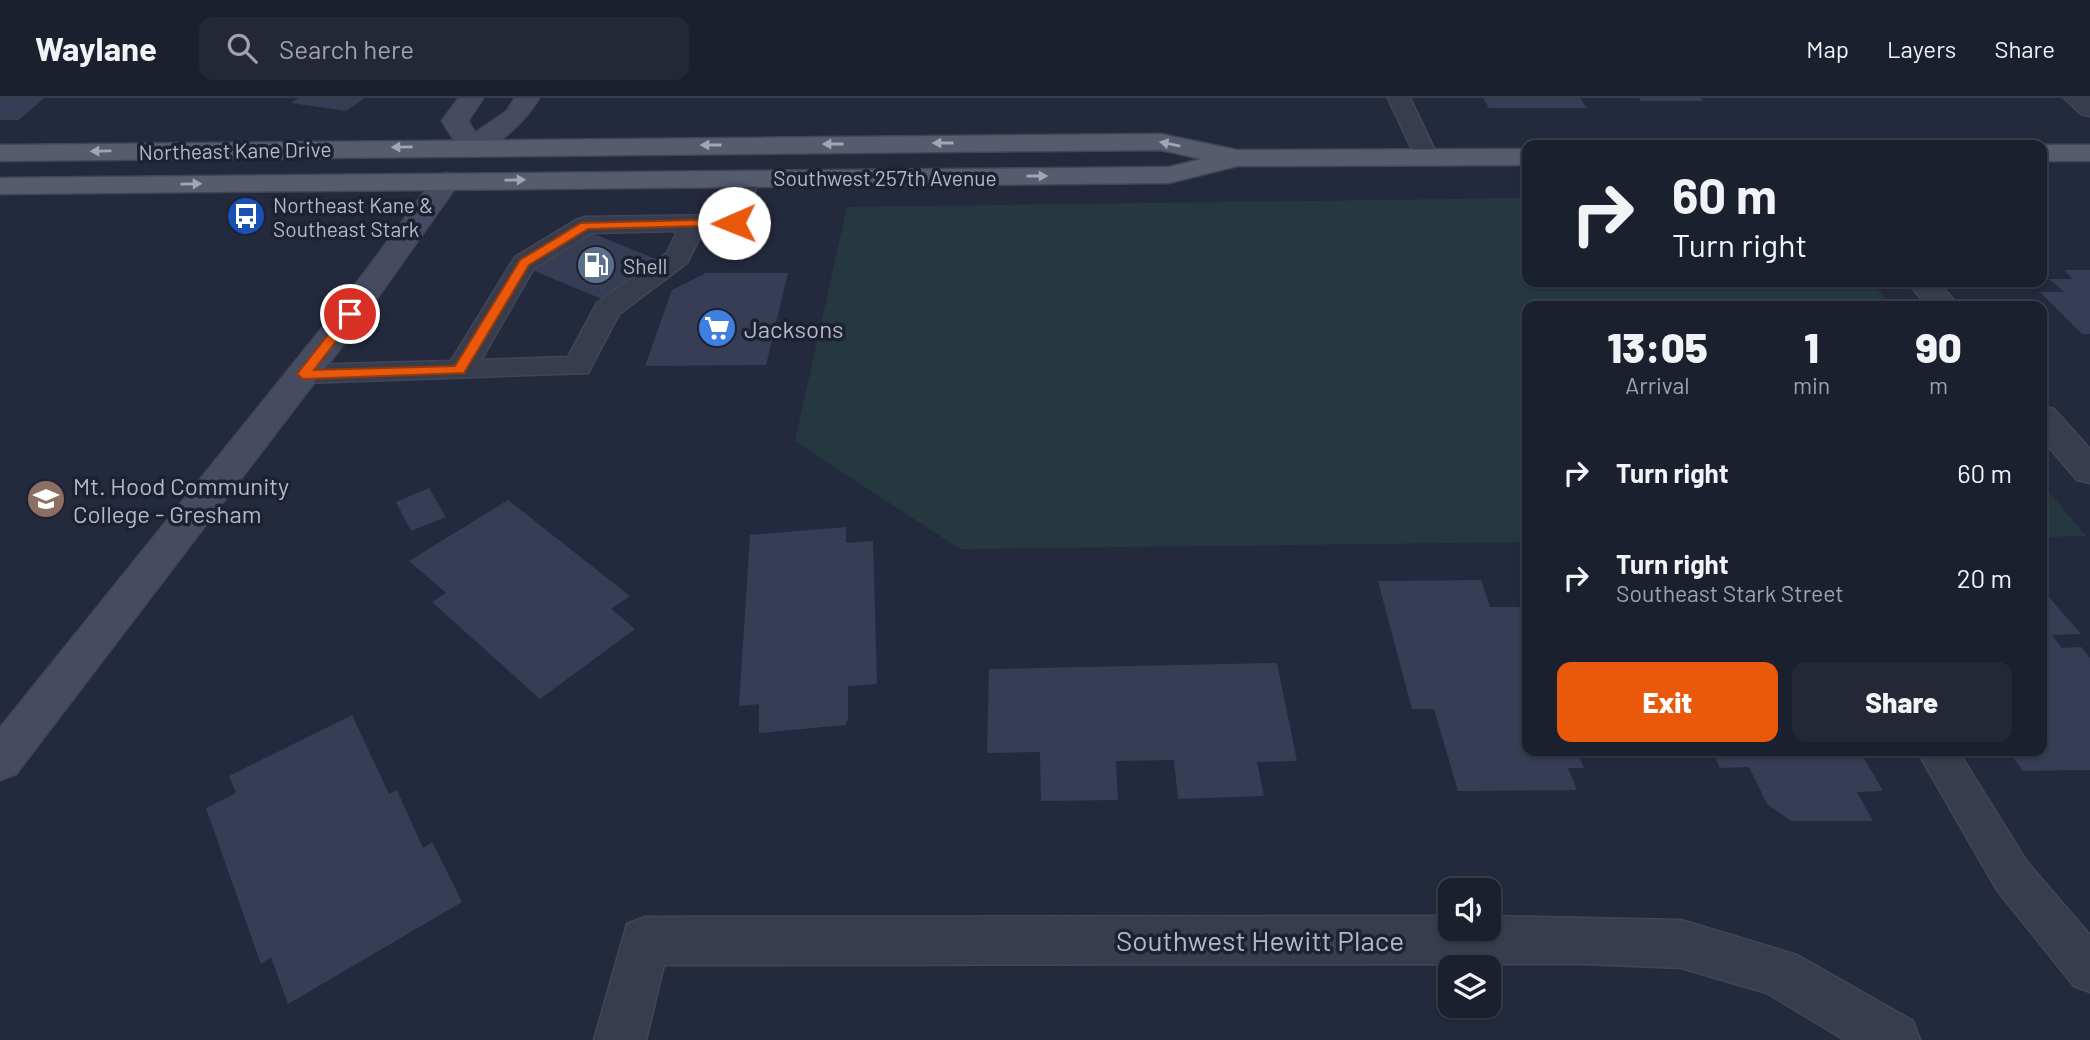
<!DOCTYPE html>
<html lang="en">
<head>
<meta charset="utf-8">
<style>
  :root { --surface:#1b202e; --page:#242836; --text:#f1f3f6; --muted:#a0a3aa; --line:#393e4a; --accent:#ea580c }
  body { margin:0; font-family:Barlow,sans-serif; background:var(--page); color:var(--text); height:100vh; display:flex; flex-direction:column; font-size:26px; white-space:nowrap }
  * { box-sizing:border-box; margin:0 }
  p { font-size:23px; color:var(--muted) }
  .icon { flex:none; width:38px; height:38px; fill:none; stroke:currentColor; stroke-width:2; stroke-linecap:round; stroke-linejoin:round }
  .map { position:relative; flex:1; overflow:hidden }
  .panel { position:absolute; left:1522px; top:203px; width:525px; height:455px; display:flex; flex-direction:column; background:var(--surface); border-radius:14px; box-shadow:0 2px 5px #0004,0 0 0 2px var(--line) }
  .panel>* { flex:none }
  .guide { position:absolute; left:1522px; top:42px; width:525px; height:147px; border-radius:14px; box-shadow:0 2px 5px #0004,0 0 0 2px var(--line); background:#1b202e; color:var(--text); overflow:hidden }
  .fabs { position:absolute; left:1438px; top:780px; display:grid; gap:14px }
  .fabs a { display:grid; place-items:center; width:63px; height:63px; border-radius:14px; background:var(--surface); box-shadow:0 2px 5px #0004,0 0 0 2px var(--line); font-size:35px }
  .pin { position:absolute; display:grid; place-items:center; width:60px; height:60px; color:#fff; margin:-30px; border:4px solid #fff; border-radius:50%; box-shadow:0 2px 7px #0007 }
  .me { position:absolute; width:77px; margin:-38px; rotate:269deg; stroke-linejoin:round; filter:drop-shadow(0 0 5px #0008) }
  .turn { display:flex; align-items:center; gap:24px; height:147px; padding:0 35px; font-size:32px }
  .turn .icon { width:91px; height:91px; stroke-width:2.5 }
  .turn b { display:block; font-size:49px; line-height:60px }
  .eta { display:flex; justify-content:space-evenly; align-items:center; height:119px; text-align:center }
  .eta b { font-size:42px; font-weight:800; line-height:49px }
  .action { display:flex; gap:14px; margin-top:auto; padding:14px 35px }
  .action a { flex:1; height:80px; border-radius:14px; background:var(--accent); color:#fff; font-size:28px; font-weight:800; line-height:80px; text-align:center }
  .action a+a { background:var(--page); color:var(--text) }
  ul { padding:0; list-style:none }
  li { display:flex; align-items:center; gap:21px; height:105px; padding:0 35px }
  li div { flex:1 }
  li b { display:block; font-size:26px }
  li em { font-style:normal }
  header { display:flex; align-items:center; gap:42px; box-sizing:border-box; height:98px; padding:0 35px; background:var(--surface); border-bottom:2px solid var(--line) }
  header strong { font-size:33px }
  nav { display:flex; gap:38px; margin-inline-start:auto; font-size:24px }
  .search { width:490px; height:63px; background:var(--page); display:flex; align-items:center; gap:18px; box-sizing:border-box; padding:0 24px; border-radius:14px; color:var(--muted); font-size:26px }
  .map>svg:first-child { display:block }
  .green { fill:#26383f }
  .building { fill:#363d54 }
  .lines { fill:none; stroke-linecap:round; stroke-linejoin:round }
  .service-casing { stroke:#414657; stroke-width:3 }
  .minor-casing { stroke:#414657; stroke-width:3 }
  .secondary-casing { stroke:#414657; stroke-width:3 }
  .primary-casing { stroke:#414657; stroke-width:3 }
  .service { fill:#383d4e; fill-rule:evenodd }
  .minor { fill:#383d4e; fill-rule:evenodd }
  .secondary { fill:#464b61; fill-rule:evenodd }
  .primary { fill:#565c6e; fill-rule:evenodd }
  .oneway { fill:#a1a6b7 }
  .route { fill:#ea580c; stroke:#983908; stroke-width:2 }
  .labels { text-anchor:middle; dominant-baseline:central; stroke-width:7; stroke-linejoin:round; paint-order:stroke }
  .far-street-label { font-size:21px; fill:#b4b8c9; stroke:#1d2233 }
  .far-poi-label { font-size:21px; fill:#b4b8c9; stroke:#1d2233; text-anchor:start }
  .poi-label { font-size:24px; fill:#b4b8c9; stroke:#1d2233; text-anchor:start }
  .near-street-label { font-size:28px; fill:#b4b8c9; stroke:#1d2233 }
</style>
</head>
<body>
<header>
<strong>Waylane</strong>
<div class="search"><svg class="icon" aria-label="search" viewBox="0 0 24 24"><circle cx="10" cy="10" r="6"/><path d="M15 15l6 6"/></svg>Search here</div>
<nav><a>Map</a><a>Layers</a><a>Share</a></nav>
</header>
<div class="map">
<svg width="2090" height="942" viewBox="0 0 2090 942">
  <rect width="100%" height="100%" fill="#242a3e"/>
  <g class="green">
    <path d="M1528,100V184H1871L1892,208H1528V444L960,451L795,343L847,109Z"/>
    <path d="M2042,386L2086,438L2042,439Z"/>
  </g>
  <g class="building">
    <path d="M0,0H44L19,22H0Z"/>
    <path d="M298,0H365L346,13L291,5Z"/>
    <path d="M1483,0H1580L1587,10H1489Z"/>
    <path d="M1639,0H1701L1703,3H1641Z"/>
    <path d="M589,134L661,163L604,202L530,171Z"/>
    <path d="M2064,172H2090V236H2082L2040,194H2064L2049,181H2073Z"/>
    <path d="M706,175H788L766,267L645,268L672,192Z"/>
    <path d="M429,390L446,419L411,433L396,404Z"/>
    <path d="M508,402L630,498L611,511L635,531L540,601L432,504L446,495L409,463Z"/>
    <path d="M846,429V445L873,443L877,586L848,588V622L845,627L759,635V606L739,608L750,437Z"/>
    <path d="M1481,482L1490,509H1521L1528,521V653H1577L1584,670H1568L1577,692L1458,693L1434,611H1412L1378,483Z"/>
    <path d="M2042,491L2081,536L2052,537L2062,550L2081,549L2090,560V672L2023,673L2009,653H2042Z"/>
    <path d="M1277,565L1297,663L1257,664L1264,698L1178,701L1174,662L1116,663L1118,702L1041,703L1040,654L987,655L989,571Z"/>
    <path d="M352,617L389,696L397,692L423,750L432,744L462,804L288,906L271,859L261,866L206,710L236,695L229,678Z"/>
    <path d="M1712,653H1860L1883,693L1857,694L1873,723H1791L1767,706L1749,669L1720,670Z"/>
  </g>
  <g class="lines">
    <defs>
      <g id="service">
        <path d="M1388,0H1410L1438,59L1434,64H1418Z"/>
        <path d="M747,73L756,75L759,80L743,130L703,133L687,165L619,216L588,275L303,285L293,283L288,276L293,269L303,267L451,263L515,159L576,122L585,119L723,117L735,80L738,75ZM677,133L667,155L597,205L568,259L481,262L534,170L591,135Z"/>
        <path d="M1917,653H1958L2027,764L2090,837V894L2074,888L1997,792Z"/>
      </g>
      <g id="minor">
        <path d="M2064,0H2090V18L2081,16Z"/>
        <path d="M1907,184H1938L1959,208H1928Z"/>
        <path d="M2042,308L2054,311L2090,351V385L2077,382L2042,341Z"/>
        <path d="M1451,818V831H1489V818L1681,822L1797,857L1913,923L1920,942H1845L1767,895L1681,870L1586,866L664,867L646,942H594L627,826L645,819Z"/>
      </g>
      <g id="secondary">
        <path d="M459,0H483L468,23L475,35L507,13L515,0H539C526,22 489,61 462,54L442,23Z"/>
        <path d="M447,75L457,77L460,83L361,223L16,676L0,682V630L339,209L437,77Z"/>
      </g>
      <g id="primary">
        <path d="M1161,36L1237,52L1528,51V67L1237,68L1169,85L0,96V80L1169,69L1202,61L1161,52L0,63V47Z"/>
        <rect x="2042" y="47" width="48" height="16"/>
      </g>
    </defs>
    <use href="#service" class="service-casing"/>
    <use href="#minor" class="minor-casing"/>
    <use href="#secondary" class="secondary-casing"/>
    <use href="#primary" class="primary-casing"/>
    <use href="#service" class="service"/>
    <use href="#minor" class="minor"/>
    <use href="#secondary" class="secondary"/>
    <use href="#primary" class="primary"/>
  </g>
  <defs><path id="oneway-solid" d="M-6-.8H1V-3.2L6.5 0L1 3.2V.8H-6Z" transform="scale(1.75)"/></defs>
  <g class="oneway">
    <use href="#oneway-solid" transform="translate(943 45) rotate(180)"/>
    <use href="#oneway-solid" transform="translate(833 46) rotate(180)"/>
    <use href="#oneway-solid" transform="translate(1170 46) rotate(-169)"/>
    <use href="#oneway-solid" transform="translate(711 47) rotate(180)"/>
    <use href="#oneway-solid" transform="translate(402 49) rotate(179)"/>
    <use href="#oneway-solid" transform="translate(101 53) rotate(179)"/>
    <use href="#oneway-solid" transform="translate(1037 78)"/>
    <use href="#oneway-solid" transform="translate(515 82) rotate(-1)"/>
    <use href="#oneway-solid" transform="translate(191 86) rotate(-1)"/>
  </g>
  <path class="route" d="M734,121L740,125L738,127L588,131L529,167L464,275L303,281L297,276L346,214L350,213L357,216L314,272L455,268L520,162L581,125Z"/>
  <defs>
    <symbol id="bus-disc" viewBox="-11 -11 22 22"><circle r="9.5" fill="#1a4fb4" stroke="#1d2233"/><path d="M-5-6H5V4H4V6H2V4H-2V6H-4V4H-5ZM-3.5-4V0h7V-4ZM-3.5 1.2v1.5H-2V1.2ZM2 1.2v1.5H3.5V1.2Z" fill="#fff"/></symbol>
    <symbol id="fuel-disc" viewBox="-11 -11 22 22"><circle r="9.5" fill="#5c6f8a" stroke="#1d2233"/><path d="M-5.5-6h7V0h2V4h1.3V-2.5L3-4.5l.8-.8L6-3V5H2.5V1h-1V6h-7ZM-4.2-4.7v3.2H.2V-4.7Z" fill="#fff"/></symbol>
    <symbol id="supermarket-disc" viewBox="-11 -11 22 22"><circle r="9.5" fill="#3f7fe0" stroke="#1d2233"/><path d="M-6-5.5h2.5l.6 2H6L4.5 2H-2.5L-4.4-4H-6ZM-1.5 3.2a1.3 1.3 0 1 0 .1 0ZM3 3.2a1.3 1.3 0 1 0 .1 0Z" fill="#fff"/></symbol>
    <symbol id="university-disc" viewBox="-11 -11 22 22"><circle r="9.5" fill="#8d6e63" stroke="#1d2233"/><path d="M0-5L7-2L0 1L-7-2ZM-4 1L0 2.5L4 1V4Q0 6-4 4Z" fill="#fff"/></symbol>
  </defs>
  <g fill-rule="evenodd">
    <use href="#bus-disc" x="224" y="96" width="44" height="44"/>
    <use href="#fuel-disc" x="574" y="145" width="44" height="44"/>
    <use href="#supermarket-disc" x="695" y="208" width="44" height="44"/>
    <use href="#university-disc" x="24" y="379" width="44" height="44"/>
  </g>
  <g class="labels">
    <g class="far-street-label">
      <text transform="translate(235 52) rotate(-1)">Northeast Kane Drive</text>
      <text x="885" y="79">Southwest 257th Avenue</text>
    </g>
    <g class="far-poi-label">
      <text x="273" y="106">Northeast Kane &amp;<tspan x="273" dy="24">Southeast Stark</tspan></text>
      <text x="623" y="167">Shell</text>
    </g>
    <g class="poi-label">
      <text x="744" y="230">Jacksons</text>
      <text x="73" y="387">Mt. Hood Community<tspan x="73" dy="28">College - Gresham</tspan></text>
    </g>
    <g class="near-street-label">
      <text x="1260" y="842">Southwest Hewitt Place</text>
    </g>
  </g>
</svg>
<div class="fabs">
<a><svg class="icon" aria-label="sound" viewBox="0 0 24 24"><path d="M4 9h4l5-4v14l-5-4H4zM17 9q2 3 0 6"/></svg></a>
<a><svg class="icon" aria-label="layers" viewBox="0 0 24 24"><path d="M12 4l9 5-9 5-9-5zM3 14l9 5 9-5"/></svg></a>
</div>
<div class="pin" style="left:350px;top:216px;background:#d93025"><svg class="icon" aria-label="arrive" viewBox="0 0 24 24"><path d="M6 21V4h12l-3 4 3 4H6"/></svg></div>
<svg class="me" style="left:734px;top:125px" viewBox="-20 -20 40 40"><circle r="19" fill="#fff"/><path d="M0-13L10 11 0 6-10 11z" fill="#ea580c"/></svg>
<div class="guide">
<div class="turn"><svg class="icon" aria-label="right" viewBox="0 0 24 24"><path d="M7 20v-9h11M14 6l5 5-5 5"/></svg><div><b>60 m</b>Turn right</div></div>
</div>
<section class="panel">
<div class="eta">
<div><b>13:05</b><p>Arrival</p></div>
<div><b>1</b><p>min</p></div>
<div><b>90</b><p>m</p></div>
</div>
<ul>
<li><svg class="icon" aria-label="right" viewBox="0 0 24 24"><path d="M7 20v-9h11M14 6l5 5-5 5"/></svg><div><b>Turn right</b></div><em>60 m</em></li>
<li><svg class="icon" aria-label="right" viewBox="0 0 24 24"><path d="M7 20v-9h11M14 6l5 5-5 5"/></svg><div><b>Turn right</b><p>Southeast Stark Street</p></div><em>20 m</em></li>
</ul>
<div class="action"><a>Exit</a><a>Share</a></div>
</section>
</div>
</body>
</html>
